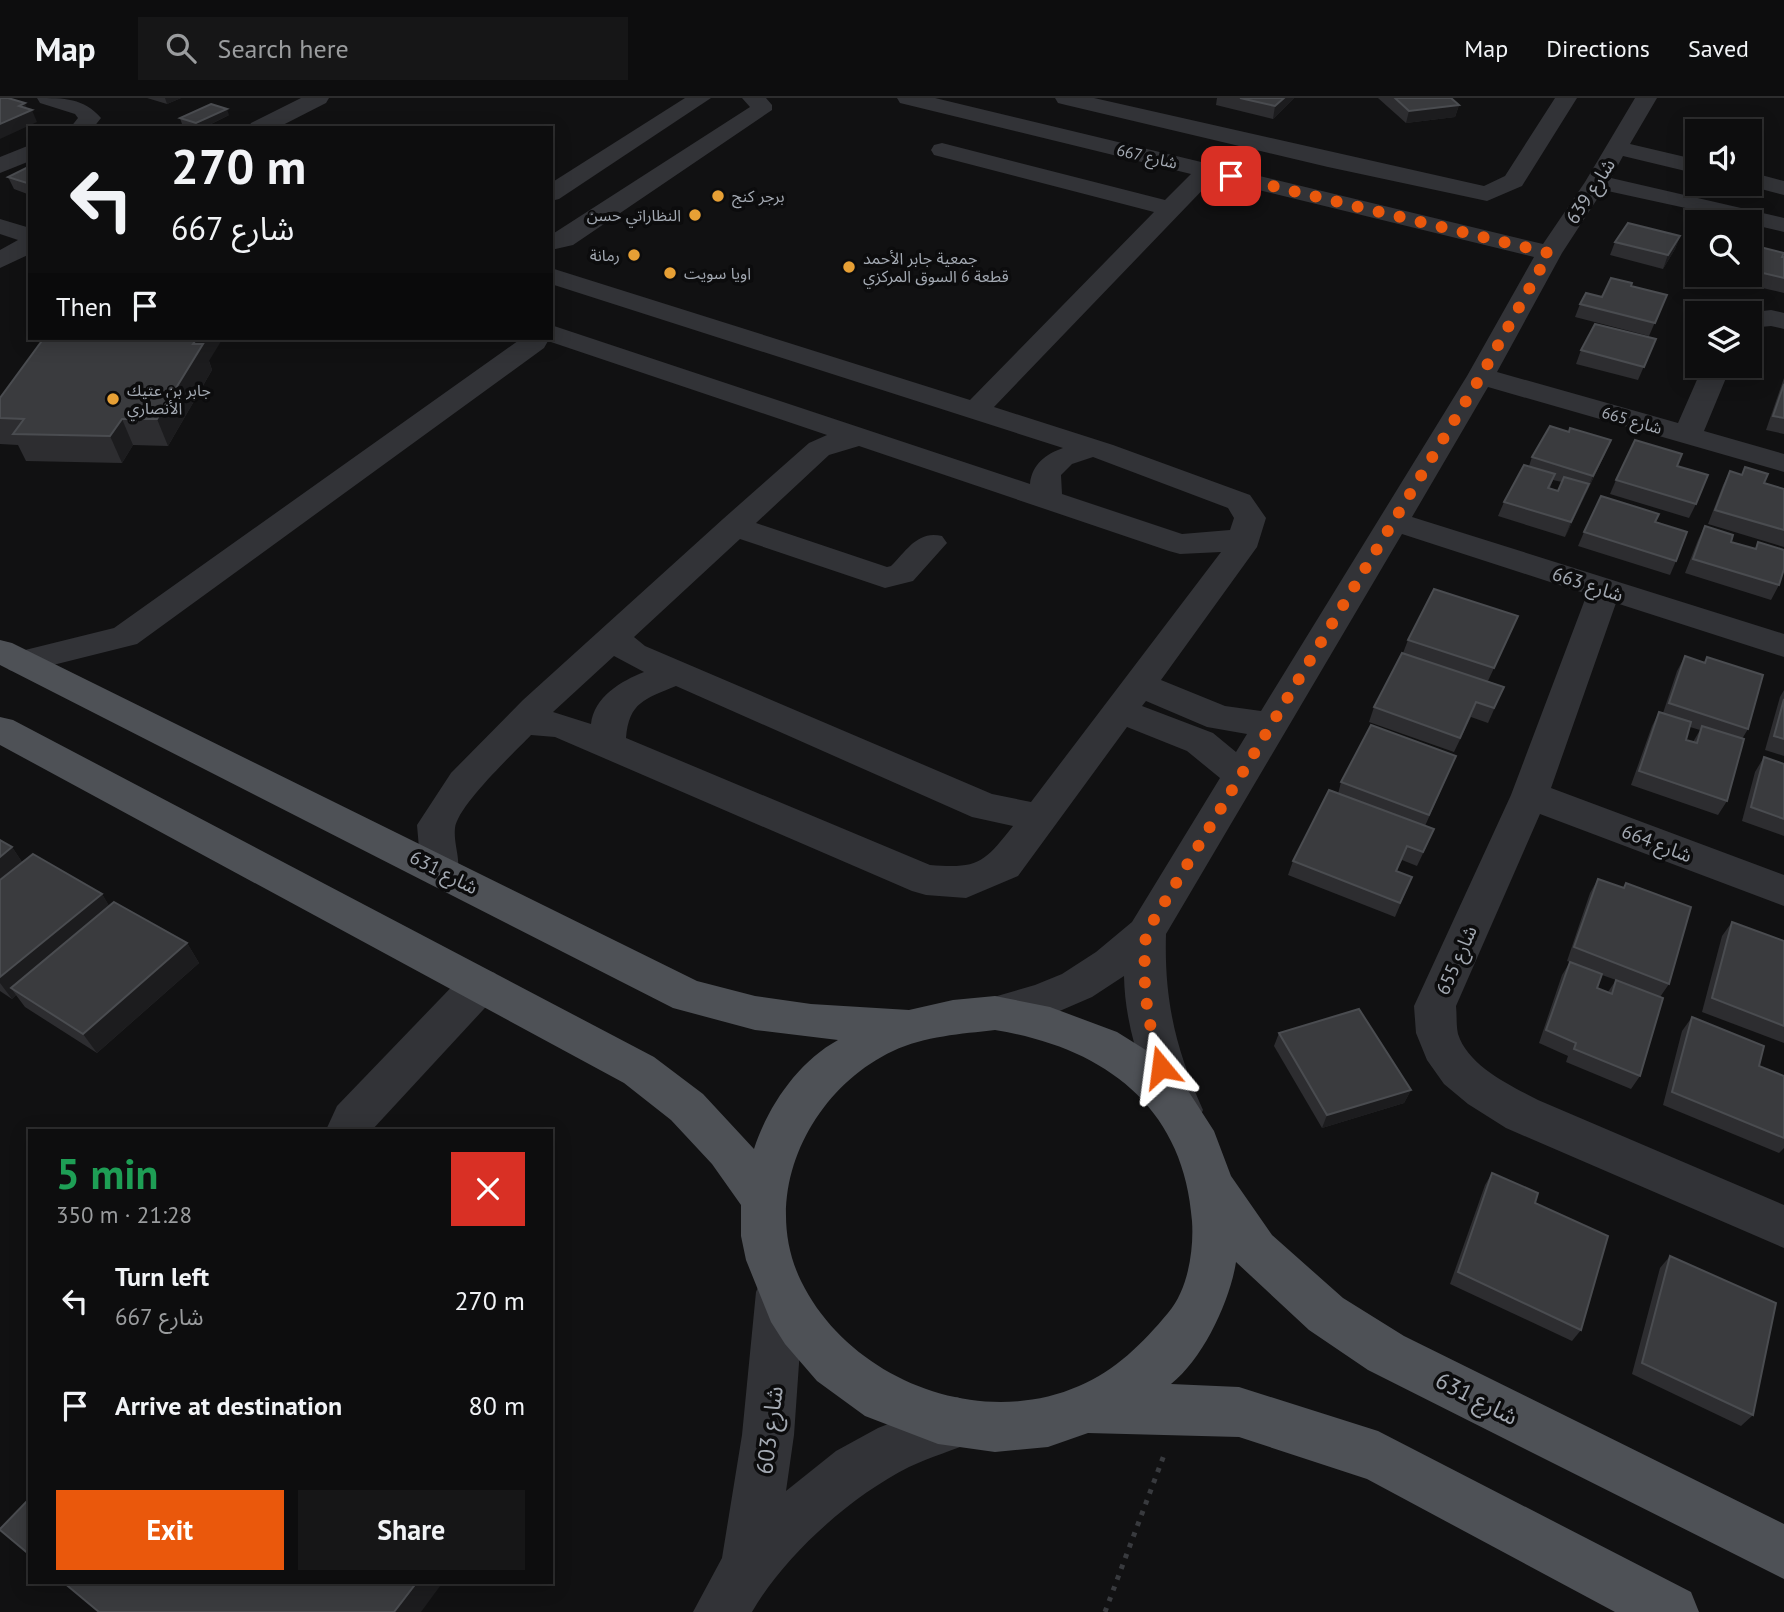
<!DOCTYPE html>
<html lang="en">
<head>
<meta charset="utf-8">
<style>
  :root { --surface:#0d0d0e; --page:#161617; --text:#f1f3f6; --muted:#9a9c9e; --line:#2d2d2e; --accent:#ea580c }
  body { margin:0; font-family:"PT Sans","Noto Sans Arabic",sans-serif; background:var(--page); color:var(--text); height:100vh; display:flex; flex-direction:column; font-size:26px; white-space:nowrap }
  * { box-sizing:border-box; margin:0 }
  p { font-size:23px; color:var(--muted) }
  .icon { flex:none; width:38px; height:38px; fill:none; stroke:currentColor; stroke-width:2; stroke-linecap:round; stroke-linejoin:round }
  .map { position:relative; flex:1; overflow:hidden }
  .details { position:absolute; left:28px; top:1031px; width:525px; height:455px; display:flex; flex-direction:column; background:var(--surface); border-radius:0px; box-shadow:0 4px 18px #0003,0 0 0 2px var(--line) }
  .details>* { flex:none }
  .top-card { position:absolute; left:28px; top:28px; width:525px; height:214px; border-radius:0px; box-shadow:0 4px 18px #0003,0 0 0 2px var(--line); background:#0d0d0e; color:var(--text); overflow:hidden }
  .tools { position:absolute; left:1685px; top:21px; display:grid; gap:14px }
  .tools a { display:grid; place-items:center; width:77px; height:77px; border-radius:0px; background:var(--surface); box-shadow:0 4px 18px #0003,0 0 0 2px var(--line); font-size:35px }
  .pin { position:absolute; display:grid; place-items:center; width:60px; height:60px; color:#fff; margin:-30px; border-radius:14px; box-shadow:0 4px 10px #0006 }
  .me { position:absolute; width:77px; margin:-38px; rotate:344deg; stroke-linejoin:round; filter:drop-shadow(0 0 5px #0008) }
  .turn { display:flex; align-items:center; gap:24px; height:147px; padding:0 28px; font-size:32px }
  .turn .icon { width:91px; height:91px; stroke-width:2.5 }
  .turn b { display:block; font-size:49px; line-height:60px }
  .then { display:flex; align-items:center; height:66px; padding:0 28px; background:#0003; gap:14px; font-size:26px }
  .round { display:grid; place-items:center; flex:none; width:74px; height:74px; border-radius:0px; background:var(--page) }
  .overview { display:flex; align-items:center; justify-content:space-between; height:119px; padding:0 28px }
  h1 { font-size:42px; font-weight:700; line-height:52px; color:#1e9e55 }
  .button { display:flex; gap:14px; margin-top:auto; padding:14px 28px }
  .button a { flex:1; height:80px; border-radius:0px; background:var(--accent); color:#fff; font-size:28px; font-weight:700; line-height:80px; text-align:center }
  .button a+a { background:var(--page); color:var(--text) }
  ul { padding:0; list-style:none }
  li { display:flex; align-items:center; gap:21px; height:105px; padding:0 28px }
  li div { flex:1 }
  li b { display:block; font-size:26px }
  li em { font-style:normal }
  header { display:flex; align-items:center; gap:42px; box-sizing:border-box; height:98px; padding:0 35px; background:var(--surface); border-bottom:2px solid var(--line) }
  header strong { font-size:33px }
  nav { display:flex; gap:38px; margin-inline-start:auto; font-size:24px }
  .search { width:490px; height:63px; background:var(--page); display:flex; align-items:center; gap:18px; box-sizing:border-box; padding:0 24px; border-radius:0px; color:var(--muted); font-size:26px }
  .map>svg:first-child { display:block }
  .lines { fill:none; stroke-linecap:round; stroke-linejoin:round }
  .path { stroke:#383a3e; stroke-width:5; stroke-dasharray:4.5 7; stroke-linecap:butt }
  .minor { fill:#323337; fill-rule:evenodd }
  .major { fill:#4e5156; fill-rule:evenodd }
  .wall { fill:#2d2d30; fill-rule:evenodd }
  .shaded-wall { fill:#1c1c1e }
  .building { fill:#3a3b3e; stroke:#4a4c50; stroke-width:2 }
  .route { stroke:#ea580c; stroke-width:12; stroke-dasharray:0 21.6 }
  .poi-dot { fill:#e7a035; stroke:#0c0c0d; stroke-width:2.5 }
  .labels { text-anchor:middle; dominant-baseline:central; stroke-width:7; stroke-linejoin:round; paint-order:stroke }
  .far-street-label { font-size:16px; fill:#a3a9b2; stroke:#0c0c0d }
  .far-poi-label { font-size:16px; fill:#a3a9b2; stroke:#0c0c0d; text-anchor:start }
  .street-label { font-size:19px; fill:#a3a9b2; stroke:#0c0c0d }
  .near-street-label { font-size:23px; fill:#a3a9b2; stroke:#0c0c0d }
</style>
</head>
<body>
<header>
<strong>Map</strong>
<div class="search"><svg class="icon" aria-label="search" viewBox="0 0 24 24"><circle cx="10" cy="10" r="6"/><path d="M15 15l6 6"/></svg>Search here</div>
<nav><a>Map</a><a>Directions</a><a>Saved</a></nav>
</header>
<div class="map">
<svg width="1784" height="1514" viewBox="0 0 1784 1514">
  <rect width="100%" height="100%" fill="#111112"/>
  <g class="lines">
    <path class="path" d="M1105,1514L1164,1357"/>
    <g class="minor">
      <path d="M37,0C64,0 84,0 101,20L93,30H70L78,20L75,16L40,5Z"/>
      <path d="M301,0H329L326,5L277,30H248L251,25Z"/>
      <path d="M685,0H711L559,101L551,103V85Z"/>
      <path d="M742,0H766L772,7V12L573,147L551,152V137L750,9Z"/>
      <path d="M897,0H935L1543,146L1585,84L1635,0H1657L1630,46L1698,62V76L1623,58L1611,80L1784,120V134L1750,126V124L1603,92L1562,155L1497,274L1678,325L1703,268H1731L1704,333L1784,356V374L1488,289L1412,419L1784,536V559L1616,505L1551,690L1784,777V808L1540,716L1456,908C1457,917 1456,927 1458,936C1468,968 1511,988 1538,1002L1784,1107V1150L1506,1030L1468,1006L1444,986L1427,962L1416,935L1414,908L1511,697L1587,496L1402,436L1166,836C1164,903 1176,952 1203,1012L1197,1026L1181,1031L1165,1026C1143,979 1125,930 1124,878L1092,899L1055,915L995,932L980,927L974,915L980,903L1035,887L1062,876L1096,854L1132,824L1220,680L1187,653L1127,629L1018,778L966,800L926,797L912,793L555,639L531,637C514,655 458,707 455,730C453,749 464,765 454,783L440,788L426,783L421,773L417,727L451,675L523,602L723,421L809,345L827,337L548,243L544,250L137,546L21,575L9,572L4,564L9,556L114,530L522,240H551V227L1030,386C1032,366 1046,356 1063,350L551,186V170L970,302L1154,114L934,57L931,52L934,47L942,45L1165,102L1191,76L900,5ZM1213,81L1534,159L1467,278L1261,613L1225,608L1161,582L1257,449L1266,420L1250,397L1113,347L994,309ZM859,348L1169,453L1180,456L1221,454L1031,704L992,696L645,548L634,539L740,441L885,490L913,483L947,445L942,438C918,432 907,452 891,468L887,469L756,425L829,357ZM1093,359L1228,410L1234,420L1230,432L1182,436L1062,396L1061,377L1072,366ZM614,558L644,574C621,583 594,599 591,626L553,614ZM676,588L972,719L1013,728C984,765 978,771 930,767L626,640C629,604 645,601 676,588ZM1146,603L1207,629L1247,636L1236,654L1213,635L1142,608Z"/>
      <path d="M1055,0H1094L1484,88L1505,78L1555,0H1577L1522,88L1487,103L1328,69L1066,7L1058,5Z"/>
      <path d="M30,47V63L0,75V59Z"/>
      <path d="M1750,74L1784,83V97L1742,86H1750Z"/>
      <path d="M0,121L30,130V156L0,170V152L18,142L0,136Z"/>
      <path d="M1771,212L1784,215V231L1771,228L1750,230V215H1745Z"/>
      <path d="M480,870L495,875L501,887L495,899L372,1032H326L337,1008L465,875Z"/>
      <path d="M780,1171L797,1178L804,1194L794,1337L786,1393L836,1353L878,1330L957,1299L975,1307L983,1325L975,1343C954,1352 930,1359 909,1369C851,1398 784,1458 752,1514H693L722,1460L742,1337L756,1194L763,1178Z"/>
    </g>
    <path class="major" d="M0,542L12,545L697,883L755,898L811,906L909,912L953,902L995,898L1050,909L1117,934L1149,954L1187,991L1214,1033L1231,1078L1272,1137L1343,1200L1404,1238L1784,1426V1481L1368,1272L1309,1232L1236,1164C1230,1203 1203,1261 1171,1286L1239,1289L1378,1333L1691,1494L1699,1514H1615L1367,1381L1239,1339L1088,1335L1048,1349L995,1354L938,1346L865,1318L817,1283L785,1246L771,1224L746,1162L741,1138V1107L712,1066L671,1022L624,985L0,647V619L13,622L654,959L703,996L754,1051C768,1008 798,964 838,942L755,932L673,910L0,567ZM995,932C1102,949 1184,1007 1192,1123C1194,1152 1188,1192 1168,1215C1143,1245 1115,1273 1079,1288C978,1332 849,1281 801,1183C759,1096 810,992 893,953C925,938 961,936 995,932Z"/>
  </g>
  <g class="wall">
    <path d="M147,0H181L167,6Z"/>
    <path d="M1217,0H1294L1273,21L1216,7Z"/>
    <path d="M1378,0H1451L1459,7L1455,19L1406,25Z"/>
    <path d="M229,17L203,30H193L182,26L180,20Z"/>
    <path d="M30,68V97L14,91L8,79Z"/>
    <path d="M1680,138L1675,151L1663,171L1610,157L1615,144Z"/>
    <path d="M1756,148L1784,159V195L1741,185L1745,177H1750V163Z"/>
    <path d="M1631,188L1667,197L1649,238L1575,219L1580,206Z"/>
    <path d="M1656,241L1638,282L1576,266L1581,252Z"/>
    <path d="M209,263L212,272L168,348L133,347L122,365L26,363L18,347L0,346V320Z"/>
    <path d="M1784,280V336L1766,332Z"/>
    <path d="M1605,356L1565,439L1498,418L1504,404L1529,368L1532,359ZM1553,382L1562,384L1558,393L1550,390Z"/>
    <path d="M1677,368L1696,406L1689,420L1610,396L1616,382Z"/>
    <path d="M1745,369L1764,385L1784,391V449L1708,426L1723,387L1730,373L1742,377Z"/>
    <path d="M1655,424L1676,463L1670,477L1578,448L1584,434Z"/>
    <path d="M1705,428L1731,444L1755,451L1758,444L1779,487L1771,502L1685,475L1698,442Z"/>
    <path d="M1518,518L1488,583L1504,589L1488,625L1471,619L1454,654L1369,624L1374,609L1403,555L1408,542Z"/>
    <path d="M1685,558L1704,564L1707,559L1748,631L1742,641L1727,703L1718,717L1631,687L1652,628L1659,614L1663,615L1677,573ZM1690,629L1700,632L1693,644L1686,642Z"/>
    <path d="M1784,592V658L1765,652L1780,599Z"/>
    <path d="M1764,659L1784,666V738L1742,723L1755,674Z"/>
    <path d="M1450,672L1425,728L1428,745L1417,768L1402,762L1396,773L1412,779L1395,819L1288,777L1293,763L1338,696L1341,684Z"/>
    <path d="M0,742L12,749L22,764L102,796L109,808L187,845L199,865L97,955L25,909L16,897L12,901L0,893Z"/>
    <path d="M1598,781L1623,790L1626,785L1669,886L1660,899L1640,978L1631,991L1566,964L1568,958L1539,945L1562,877L1570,864L1567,863L1590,795ZM1602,877L1616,882L1608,894L1597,890Z"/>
    <path d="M1732,824L1784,843V945L1702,914L1722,838Z"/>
    <path d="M1692,919L1759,968L1784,978V1050L1779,1055L1663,1007L1682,933Z"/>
    <path d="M1279,935L1411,992L1404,1005L1322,1030L1274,948Z"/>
    <path d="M1492,1075L1535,1105L1581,1232L1572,1243L1450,1186L1485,1087Z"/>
    <path d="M1670,1158L1753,1317L1741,1328L1632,1276L1660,1170Z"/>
  </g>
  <g class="shaded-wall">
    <path d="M165,0H181L167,6Z"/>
    <path d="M1284,0H1294L1273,21L1275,8Z"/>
    <path d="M25,5L28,13L32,12L37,24L0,41V26L19,8Z"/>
    <path d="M1459,7L1455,19L1406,25L1409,13Z"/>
    <path d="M227,11L229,17L203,30H198L196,25Z"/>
    <path d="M1680,138L1675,151L1663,171L1668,157Z"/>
    <path d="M197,240H223L209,263L212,272L168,348L157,321Z"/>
    <path d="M122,321L133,347L122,365L110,338Z"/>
    <path d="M1611,342L1605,356L1587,392L1593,378Z"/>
    <path d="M1589,386L1584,400L1565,439L1571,424Z"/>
    <path d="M12,749L26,770L0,790V759Z"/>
    <path d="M102,796L114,816L11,890L16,897L12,901L0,885V879Z"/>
    <path d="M187,845L199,865L97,955L83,936Z"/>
    <path d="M1411,992L1404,1005L1322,1030L1327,1017Z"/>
    <path d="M417,1484H443L421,1514H394Z"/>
  </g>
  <g class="building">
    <path d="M0,0H8L25,5L19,8L32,12L0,26Z"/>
    <path d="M1240,0H1284L1275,8Z"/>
    <path d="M1395,0H1451L1459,7L1409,13Z"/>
    <path d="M211,6L227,11L196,25L180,20Z"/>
    <path d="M117,27L127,30H110Z"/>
    <path d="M30,68V86L8,79Z"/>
    <path d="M1628,125L1680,138L1668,157L1615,144Z"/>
    <path d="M1756,148L1784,155L1782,159H1784V180L1750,172V165Z"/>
    <path d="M1611,180L1632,185L1631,188L1667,197L1655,225L1580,206L1586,195L1602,199Z"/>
    <path d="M1595,226L1656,241L1644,269L1581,252Z"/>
    <path d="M44,240H197L193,246H203L157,321H122L110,338L13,336L24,321L0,320V300Z"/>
    <path d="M1784,286V320L1773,318Z"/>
    <path d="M1550,328L1569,334L1570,330L1611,342L1593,378L1532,359Z"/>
    <path d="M1635,342L1682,356L1677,368L1708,377L1696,406L1616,382Z"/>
    <path d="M1524,367L1555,376L1548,390L1558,393L1564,379L1589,386L1571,424L1504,404Z"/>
    <path d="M1745,369L1768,376L1764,385L1784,391V432L1715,412L1730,373L1742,377Z"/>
    <path d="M1601,398L1659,416L1655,424L1687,434L1676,463L1584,434Z"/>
    <path d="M1705,428L1733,437L1731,444L1756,451L1758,444L1784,452V471L1779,487L1693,461Z"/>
    <path d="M1434,491L1518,518L1494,570L1408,542Z"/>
    <path d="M1402,555L1504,589L1494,610L1476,604L1460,640L1374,609Z"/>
    <path d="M1685,558L1705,565L1707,559L1763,577L1748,631L1669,605Z"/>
    <path d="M1784,601V641L1774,638Z"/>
    <path d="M1659,614L1691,624L1686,642L1697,645L1702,628L1744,641L1727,703L1639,673Z"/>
    <path d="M1371,627L1456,658L1429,717L1341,684Z"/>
    <path d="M1764,659L1784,666V721L1751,709Z"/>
    <path d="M1329,692L1434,731L1423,754L1407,748L1396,773L1412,779L1400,805L1293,763Z"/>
    <path d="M0,742L12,749L0,759Z"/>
    <path d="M33,756L102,796L0,879V782Z"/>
    <path d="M1598,781L1624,790L1626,785L1691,809L1669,886L1574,849Z"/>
    <path d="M114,804L187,845L83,936L11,890Z"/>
    <path d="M1732,824L1784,843V928L1712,900Z"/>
    <path d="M1570,864L1602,876L1597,890L1612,896L1616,882L1663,900L1640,978L1574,951L1576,945L1546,932Z"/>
    <path d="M1359,911L1411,992L1327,1017L1279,935Z"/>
    <path d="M1692,919L1764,948L1759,968L1784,978V1040L1672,994Z"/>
    <path d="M1492,1075L1538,1095L1535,1105L1608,1138L1581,1232L1458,1174Z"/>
    <path d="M1670,1158L1776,1205L1753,1317L1642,1265Z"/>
    <path d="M30,1400V1457L0,1432V1431Z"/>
    <path d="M63,1484H417L394,1514H99Z"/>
  </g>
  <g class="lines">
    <path class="route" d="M1161,969C1146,917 1142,889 1146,835L1481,278L1549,155L1231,78"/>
  </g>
  <g class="poi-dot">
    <circle cx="718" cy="98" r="7"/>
    <circle cx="695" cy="117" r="7"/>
    <circle cx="634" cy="157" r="7"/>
    <circle cx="849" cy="169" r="7"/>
    <circle cx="670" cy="175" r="7"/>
    <circle cx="113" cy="301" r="7"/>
  </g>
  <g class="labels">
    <g class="far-street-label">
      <text transform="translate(1147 58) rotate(13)">شارع 667</text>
      <text transform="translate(1632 322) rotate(16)">شارع 665</text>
    </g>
    <g class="far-poi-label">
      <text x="732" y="98">برجر كنج</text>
      <text x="681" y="117" text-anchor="end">النظاراتي حسن</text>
      <text x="620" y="157" text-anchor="end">رمانة</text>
      <text x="863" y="160">جمعية جابر الأحمد<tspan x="863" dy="18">قطعة 6 السوق المركزي</tspan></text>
      <text x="684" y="175">اويا سويت</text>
      <text x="127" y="292">جابر بن عتيك<tspan x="127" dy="18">الأنصاري</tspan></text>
    </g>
    <g class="street-label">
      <text transform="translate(1590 93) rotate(-57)">شارع 639</text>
      <text transform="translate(1588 486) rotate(18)">شارع 663</text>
      <text transform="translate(1657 745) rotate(21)">شارع 664</text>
      <text transform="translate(444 774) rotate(27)">شارع 631</text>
      <text transform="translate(1456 862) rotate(-66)">شارع 655</text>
    </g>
    <g class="near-street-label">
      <text transform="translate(1477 1300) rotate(27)">شارع 631</text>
      <text transform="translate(769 1332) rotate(-83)">شارع 603</text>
    </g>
  </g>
</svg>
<div class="tools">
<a><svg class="icon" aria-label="sound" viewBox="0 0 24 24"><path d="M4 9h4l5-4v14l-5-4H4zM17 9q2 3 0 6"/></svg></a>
<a><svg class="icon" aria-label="search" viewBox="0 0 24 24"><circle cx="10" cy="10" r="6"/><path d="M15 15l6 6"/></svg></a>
<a><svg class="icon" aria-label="layers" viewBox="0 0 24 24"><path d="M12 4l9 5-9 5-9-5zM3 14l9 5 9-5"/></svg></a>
</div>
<div class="pin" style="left:1231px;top:78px;background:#d93025"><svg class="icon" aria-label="arrive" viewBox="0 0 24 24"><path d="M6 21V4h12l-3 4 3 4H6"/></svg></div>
<svg class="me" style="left:1161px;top:969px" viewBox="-20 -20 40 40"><path d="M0-17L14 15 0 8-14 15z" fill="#ea580c" stroke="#fff" stroke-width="4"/></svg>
<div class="top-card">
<div class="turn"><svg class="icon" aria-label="left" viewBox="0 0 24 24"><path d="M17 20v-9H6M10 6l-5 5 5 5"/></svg><div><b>270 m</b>شارع 667</div></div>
<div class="then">Then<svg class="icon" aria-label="arrive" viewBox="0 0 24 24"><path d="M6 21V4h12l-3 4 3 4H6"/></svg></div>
</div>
<section class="details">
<div class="overview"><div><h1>5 min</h1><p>350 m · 21:28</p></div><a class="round" style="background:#d93025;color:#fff"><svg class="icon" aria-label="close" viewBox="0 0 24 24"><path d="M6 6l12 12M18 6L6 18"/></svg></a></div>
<ul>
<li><svg class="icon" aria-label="left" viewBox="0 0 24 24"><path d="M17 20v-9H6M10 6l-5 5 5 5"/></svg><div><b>Turn left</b><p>شارع 667</p></div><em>270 m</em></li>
<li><svg class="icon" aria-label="arrive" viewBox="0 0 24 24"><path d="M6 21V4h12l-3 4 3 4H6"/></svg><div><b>Arrive at destination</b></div><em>80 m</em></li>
</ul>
<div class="button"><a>Exit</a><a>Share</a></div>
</section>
</div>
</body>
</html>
